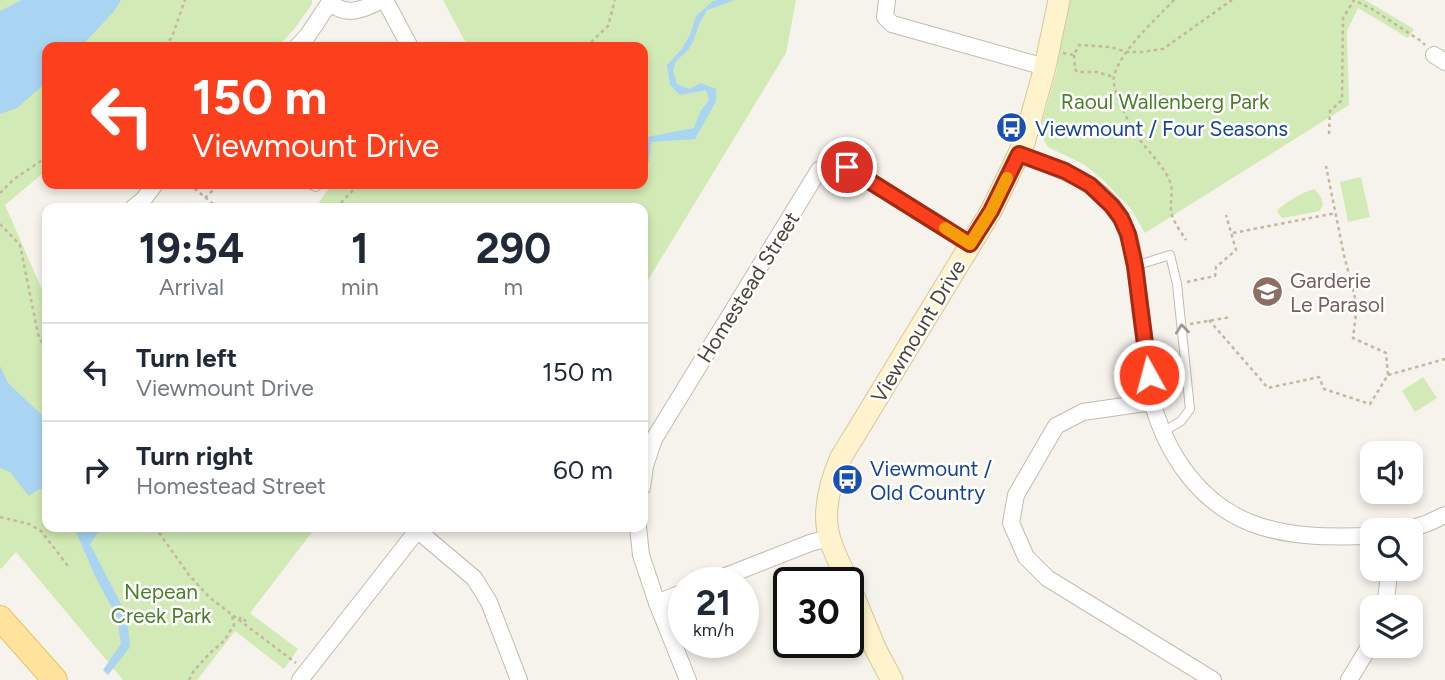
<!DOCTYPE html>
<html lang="en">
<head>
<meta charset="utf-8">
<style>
  :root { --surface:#fff; --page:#f2f2f3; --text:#1f2937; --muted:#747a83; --line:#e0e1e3 }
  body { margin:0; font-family:Figtree,sans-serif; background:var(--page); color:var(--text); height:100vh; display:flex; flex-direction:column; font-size:26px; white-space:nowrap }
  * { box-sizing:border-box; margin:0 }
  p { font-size:23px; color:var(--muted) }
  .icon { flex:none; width:38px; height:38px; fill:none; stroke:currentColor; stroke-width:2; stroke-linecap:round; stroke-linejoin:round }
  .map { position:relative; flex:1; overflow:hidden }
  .sheet { position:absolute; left:42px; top:203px; width:606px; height:329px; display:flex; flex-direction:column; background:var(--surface); border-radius:14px; box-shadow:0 4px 10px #0003 }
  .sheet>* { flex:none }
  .banner { position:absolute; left:42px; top:42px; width:606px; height:147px; border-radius:14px; box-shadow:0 4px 10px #0003; background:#fc3f1d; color:#fff; overflow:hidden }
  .buttons { position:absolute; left:1360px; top:441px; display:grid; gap:14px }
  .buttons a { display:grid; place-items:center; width:63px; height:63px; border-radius:14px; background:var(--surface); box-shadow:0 4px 10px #0003; font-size:35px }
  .speed { position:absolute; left:668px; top:567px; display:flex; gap:14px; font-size:35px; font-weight:700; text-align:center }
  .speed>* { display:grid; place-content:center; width:91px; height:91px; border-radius:50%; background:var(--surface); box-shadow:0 4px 10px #0003; line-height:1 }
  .speed small { font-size:18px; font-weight:400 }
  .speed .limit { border:4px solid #111; border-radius:10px; background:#fff; color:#111 }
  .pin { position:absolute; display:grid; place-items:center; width:60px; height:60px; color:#fff; margin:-30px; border:4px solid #fff; border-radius:50%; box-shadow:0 2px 7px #0007 }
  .me { position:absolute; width:77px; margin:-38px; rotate:353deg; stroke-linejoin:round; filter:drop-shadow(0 0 5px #0008) }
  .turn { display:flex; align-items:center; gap:24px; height:147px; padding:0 35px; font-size:32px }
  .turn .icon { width:91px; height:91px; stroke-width:2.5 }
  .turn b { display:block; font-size:49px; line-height:60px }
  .eta { display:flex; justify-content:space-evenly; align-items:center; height:119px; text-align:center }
  .eta b { font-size:42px; font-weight:700; line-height:49px }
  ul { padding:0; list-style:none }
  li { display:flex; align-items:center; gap:21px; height:98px; padding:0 35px; border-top:2px solid var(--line) }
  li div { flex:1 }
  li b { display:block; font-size:26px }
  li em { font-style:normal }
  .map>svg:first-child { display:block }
  .green { fill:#d2eab5 }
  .water { fill:#a9d4f2 }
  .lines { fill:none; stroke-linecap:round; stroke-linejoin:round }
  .lane-casing { stroke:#c2bbae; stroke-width:10 }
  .street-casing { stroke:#c2bbae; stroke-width:18 }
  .secondary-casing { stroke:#d6c79b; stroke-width:23 }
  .primary-casing { stroke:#e6c16a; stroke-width:26 }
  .path { stroke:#c4b79f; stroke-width:2.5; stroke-dasharray:3.5 3.5; stroke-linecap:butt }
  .lane { stroke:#fff; stroke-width:8 }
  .street { stroke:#fff; stroke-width:16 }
  .secondary { stroke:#fff3cd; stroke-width:21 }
  .primary { stroke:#ffe39c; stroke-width:24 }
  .oneway { stroke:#9c9892 }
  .route-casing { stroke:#a42913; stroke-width:18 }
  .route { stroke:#fc3f1d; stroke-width:12 }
  .slow { stroke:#f59e0b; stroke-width:12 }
  .labels { text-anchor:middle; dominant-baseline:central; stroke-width:5; stroke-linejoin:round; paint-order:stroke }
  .park-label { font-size:21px; fill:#4a7f2a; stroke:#fff }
  .transit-label { font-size:21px; fill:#164399; stroke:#fff; text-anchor:start }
  .education-label { font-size:21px; fill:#785e54; stroke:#fff; text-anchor:start }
  .street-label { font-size:21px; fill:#4b4439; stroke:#fff }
</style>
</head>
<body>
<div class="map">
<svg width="1445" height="680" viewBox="0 0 1445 680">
  <rect width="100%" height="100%" fill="#f6f3ec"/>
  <g class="green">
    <path d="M0,0H312V4L295,28L278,47H47V170L5,205L47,301V527H316L250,613L298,649L284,669L235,631L197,680H123L16,552L1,569L0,568Z"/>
    <path d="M443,0H796L786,53L642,290V208H315L332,184H642V47H468Z"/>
    <path d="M1069,0H1365L1414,29L1408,38L1358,8L1347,31L1349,105L1145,233L1131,209L1104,181L1085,165L1048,147L1039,133L1057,69L1060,42Z"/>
    <path d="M1361,177L1370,217L1348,222L1340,182Z"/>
    <path d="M1314,189C1320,195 1327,203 1319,211L1283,218L1280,216L1277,211C1282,204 1305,191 1314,189Z"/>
    <path d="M1423,377L1437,398L1415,412L1402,391Z"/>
  </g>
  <g class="water">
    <path d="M22,0H121L114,11L81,47H47V82L17,108L0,114V11Z"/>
    <path d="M718,0H735L707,10L699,24L694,40L688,50L676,61L673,71L677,84L689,89L701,83L716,89V101L695,139L651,142L649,161L642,172V144L647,137L694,128L700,112L709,100L706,90L680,95L670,85L667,65L681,50L690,35L696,16L713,1Z"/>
    <path d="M0,366L8,383L47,420V489H39L29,496L10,472L0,468Z"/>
    <path d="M74,527H102L90,544L127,616L130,647L108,675L103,670L121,644L117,617L95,576Z"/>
  </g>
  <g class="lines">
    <defs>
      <g id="lane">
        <path d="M310,184L316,187"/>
        <path d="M1135,266L1170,255L1177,284L1190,409L1181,421L1163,432"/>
      </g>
      <g id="street">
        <path d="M329,0C343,19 365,9 382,0"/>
        <path d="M385,0L410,47"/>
        <path d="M887,0L885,17L892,24L1045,67"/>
        <path d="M297,47L308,35L330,2"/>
        <path d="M1434,55L1445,62"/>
        <path d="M1019,154C1056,168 1099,180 1120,217C1136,244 1137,285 1141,315C1144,335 1146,354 1149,373C1150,384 1150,395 1153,405C1168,456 1200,503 1251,523C1289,538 1332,537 1372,536"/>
        <path d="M133,208L143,200L155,184"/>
        <path d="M1152,402L1083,412L1056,426L1016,495L1011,523L1026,557L1047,578L1213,680"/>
        <path d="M642,487L645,466L654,439L819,170L830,165L847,167L970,244"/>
        <path d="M638,527L641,555L657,603L688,680"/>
        <path d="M417,530L474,578L489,602L519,680"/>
        <path d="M1407,530L1428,523L1445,515"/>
        <path d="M708,583L810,543L829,538"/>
        <path d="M657,603L684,592"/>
        <path d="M1385,607L1388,583L1386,569"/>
        <path d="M300,680L420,527"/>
        <path d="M1349,680L1372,642"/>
      </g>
      <g id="secondary">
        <path d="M848,583C842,567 833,552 829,536C822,511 831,481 840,459L991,211L1024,143L1045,67L1059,0"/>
        <path d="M849,585L876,650L892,680"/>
      </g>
      <path id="primary" d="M0,618L55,680"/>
    </defs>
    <use href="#lane" class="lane-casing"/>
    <use href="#street" class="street-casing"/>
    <use href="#secondary" class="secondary-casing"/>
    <use href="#primary" class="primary-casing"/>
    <g class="path">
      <path d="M1174,0C1156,19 1121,50 1114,76C1111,90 1129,123 1137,136C1146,149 1158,160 1167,175C1175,189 1170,197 1171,211C1172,220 1181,232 1186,240"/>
      <path d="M166,47L173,34L185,0"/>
      <path d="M586,47L608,26L615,0"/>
      <path d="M1063,53L1074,55L1079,45L1111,47L1126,52H1142L1163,49L1232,0"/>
      <path d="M1074,55L1075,69L1077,72H1097L1114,77"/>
      <path d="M1329,134L1330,111L1342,100L1343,18L1354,0L1372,9L1421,41L1425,45"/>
      <path d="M189,184L218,208"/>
      <path d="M0,193L14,179L47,157"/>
      <path d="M205,198L214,189"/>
      <path d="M336,208L359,184"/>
      <path d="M0,224L20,245L38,334L47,354"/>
      <path d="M1233,233L1336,213"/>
      <path d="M1187,282L1215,276L1216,267L1236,250L1226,215"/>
      <path d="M1209,320L1268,388L1319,377L1324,389L1370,404L1388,375L1386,353L1353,338L1357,306L1344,255L1326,166"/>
      <path d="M1190,324L1231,317"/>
      <path d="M1388,375L1445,359"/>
      <path d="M0,517L29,524L41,531L68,566"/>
      <path d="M155,527L189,575L210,598L296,663"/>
      <path d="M239,620L241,617L247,622L245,624"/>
      <path d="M189,680L193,672L210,653L224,641L234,625L232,615"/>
    </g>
    <use href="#lane" class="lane"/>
    <use href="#street" class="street"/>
    <use href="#secondary" class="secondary"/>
    <use href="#primary" class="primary"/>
  </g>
  <defs><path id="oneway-chevron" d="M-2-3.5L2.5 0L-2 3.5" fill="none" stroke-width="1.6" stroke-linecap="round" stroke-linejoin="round" transform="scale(1.75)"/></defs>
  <use class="oneway" href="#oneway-chevron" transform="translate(1182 329) rotate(-96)"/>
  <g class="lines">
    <defs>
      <path id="route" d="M847,167L970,244L991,211L1019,154L1065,171L1090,185L1112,206L1121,218L1128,234L1135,266L1149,375"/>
    </defs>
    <use href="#route" class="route-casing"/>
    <use href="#route" class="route"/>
    <path class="slow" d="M945,228L970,244L991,211L1007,178"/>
  </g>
  <defs>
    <symbol id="bus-disc" viewBox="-11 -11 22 22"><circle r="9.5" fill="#1a4fb4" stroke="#fff"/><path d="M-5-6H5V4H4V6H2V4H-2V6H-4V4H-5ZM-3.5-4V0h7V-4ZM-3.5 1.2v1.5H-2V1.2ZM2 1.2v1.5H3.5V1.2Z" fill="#fff"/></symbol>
    <symbol id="school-disc" viewBox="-11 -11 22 22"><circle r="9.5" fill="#8d6e63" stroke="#fff"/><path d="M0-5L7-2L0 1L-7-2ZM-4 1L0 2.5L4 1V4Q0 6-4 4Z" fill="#fff"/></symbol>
  </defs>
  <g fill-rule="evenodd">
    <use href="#bus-disc" x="994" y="110" width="35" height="35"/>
    <use href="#school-disc" x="1250" y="274" width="35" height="35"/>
    <use href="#bus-disc" x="830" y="462" width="35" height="35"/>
  </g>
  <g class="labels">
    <g class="park-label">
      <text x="1165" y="101">Raoul Wallenberg Park</text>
      <text x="161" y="591">Nepean<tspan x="161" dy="24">Creek Park</tspan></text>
    </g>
    <g class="transit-label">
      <text x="1035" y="128">Viewmount / Four Seasons</text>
      <text x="870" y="468">Viewmount /<tspan x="870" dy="24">Old Country</tspan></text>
    </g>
    <g class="education-label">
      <text x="1290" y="280">Garderie<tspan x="1290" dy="24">Le Parasol</tspan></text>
    </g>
    <g class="street-label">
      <text transform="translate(748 287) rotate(-58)">Homestead Street</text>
      <text transform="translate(918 331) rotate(-59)">Viewmount Drive</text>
    </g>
  </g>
</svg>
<div class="buttons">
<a><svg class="icon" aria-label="sound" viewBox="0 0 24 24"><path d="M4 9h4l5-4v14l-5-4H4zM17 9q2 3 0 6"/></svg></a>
<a><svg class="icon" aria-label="search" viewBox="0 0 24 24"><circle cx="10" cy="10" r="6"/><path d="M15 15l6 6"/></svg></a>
<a><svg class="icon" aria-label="layers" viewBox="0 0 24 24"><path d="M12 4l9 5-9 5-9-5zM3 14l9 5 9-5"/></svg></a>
</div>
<div class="speed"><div>21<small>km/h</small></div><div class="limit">30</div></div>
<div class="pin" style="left:847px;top:167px;background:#d93025"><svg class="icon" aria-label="arrive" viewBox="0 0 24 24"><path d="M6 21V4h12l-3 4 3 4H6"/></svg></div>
<svg class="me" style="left:1149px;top:375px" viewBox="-20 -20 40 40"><circle r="17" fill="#fc3f1d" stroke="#fff" stroke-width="3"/><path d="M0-11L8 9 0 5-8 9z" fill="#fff"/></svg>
<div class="banner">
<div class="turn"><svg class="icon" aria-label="left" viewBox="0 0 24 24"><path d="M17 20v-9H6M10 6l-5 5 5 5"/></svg><div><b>150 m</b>Viewmount Drive</div></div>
</div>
<section class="sheet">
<div class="eta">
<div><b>19:54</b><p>Arrival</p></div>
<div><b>1</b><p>min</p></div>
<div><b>290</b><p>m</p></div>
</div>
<ul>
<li><svg class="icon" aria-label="left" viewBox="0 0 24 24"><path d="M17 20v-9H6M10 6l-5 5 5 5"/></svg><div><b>Turn left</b><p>Viewmount Drive</p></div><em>150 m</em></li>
<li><svg class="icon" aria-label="right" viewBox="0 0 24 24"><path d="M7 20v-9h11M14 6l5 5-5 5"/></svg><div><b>Turn right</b><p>Homestead Street</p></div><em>60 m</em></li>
</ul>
</section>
</div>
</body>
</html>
